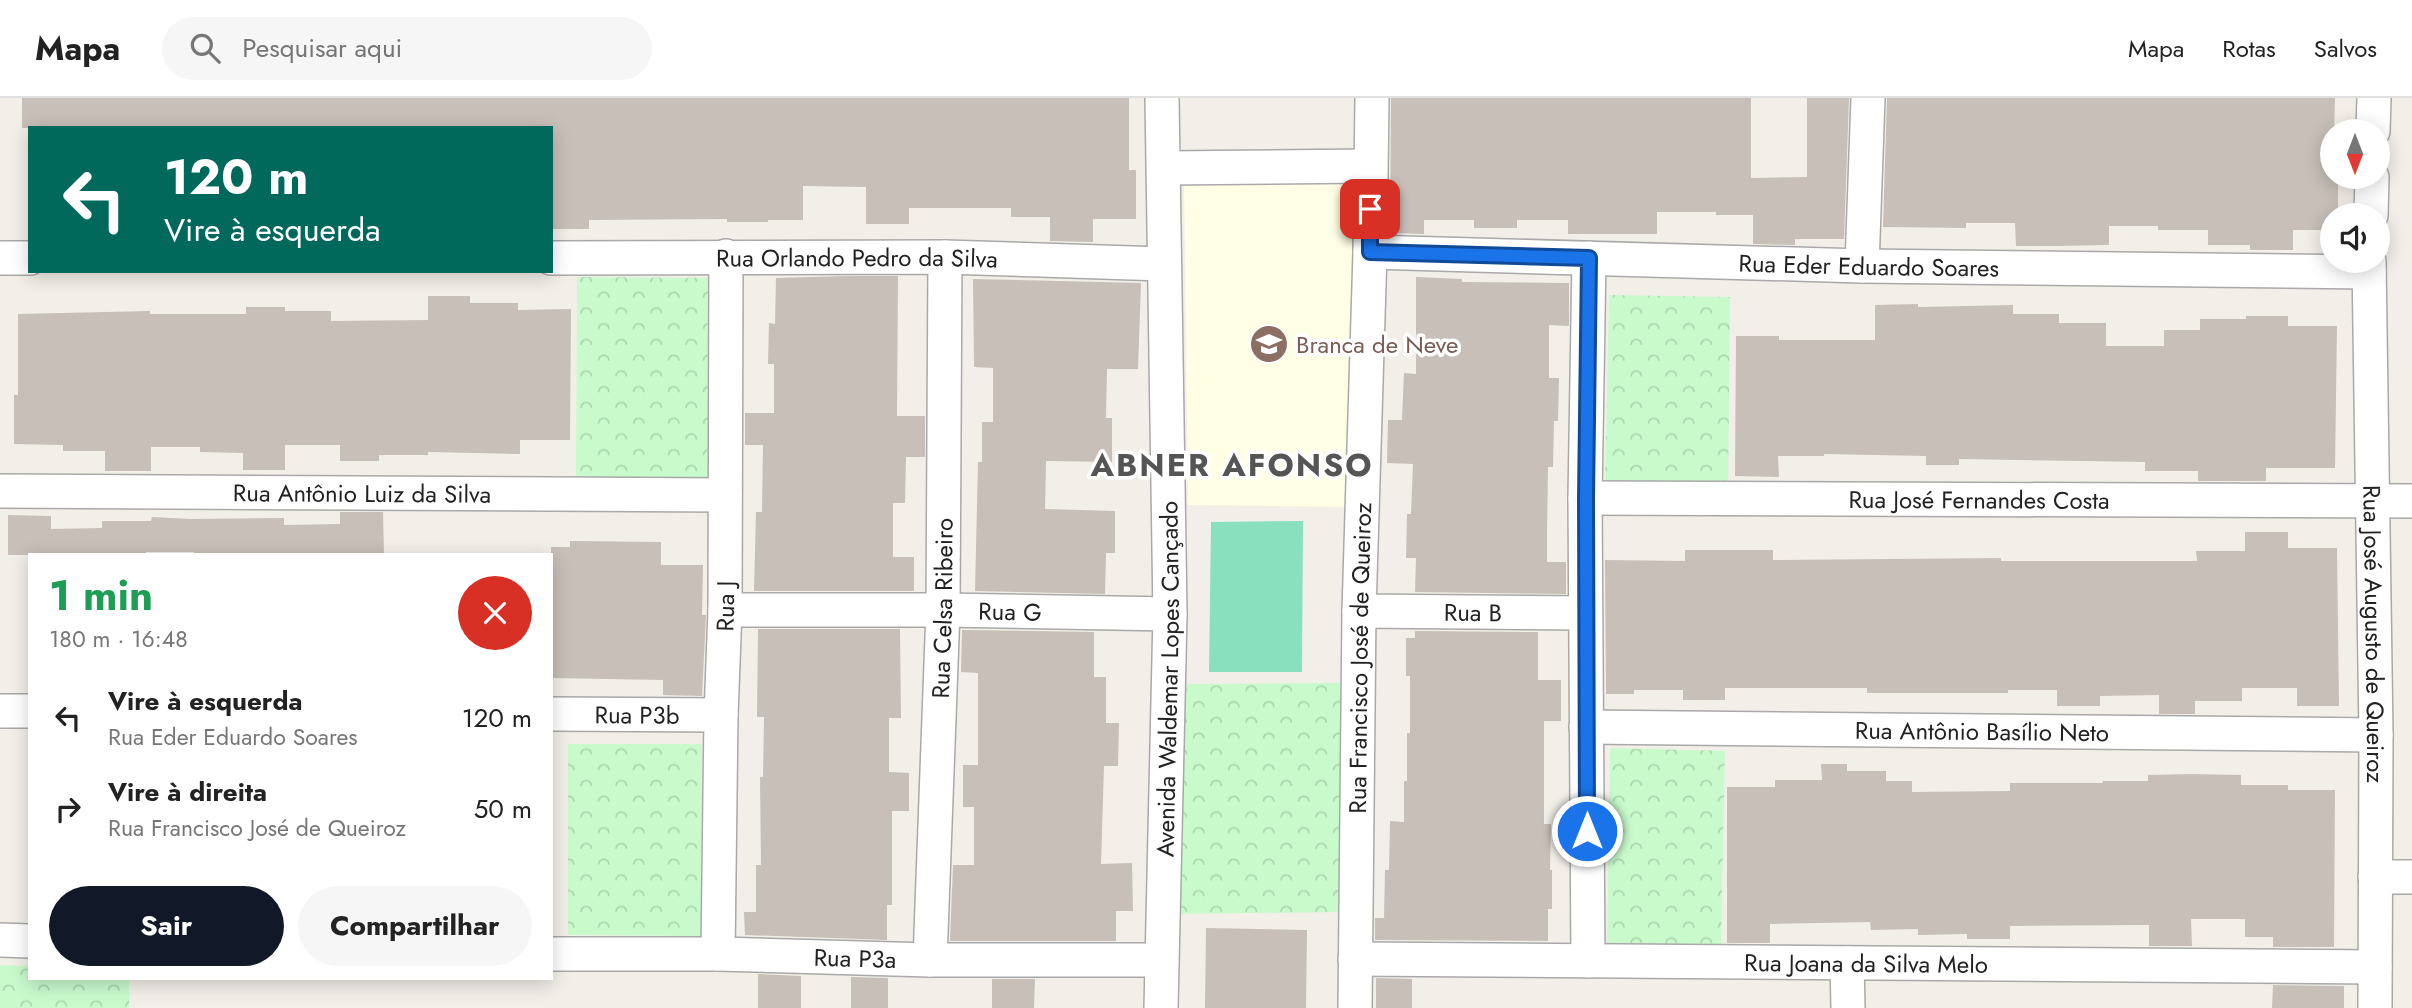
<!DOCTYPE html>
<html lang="pt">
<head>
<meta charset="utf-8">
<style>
  :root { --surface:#fff; --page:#f6f6f6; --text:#222; --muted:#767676; --line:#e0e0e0; --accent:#111827 }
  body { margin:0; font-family:Jost,sans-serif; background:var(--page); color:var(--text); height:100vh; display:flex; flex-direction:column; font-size:26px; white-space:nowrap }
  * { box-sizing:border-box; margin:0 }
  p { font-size:23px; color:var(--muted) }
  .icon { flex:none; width:38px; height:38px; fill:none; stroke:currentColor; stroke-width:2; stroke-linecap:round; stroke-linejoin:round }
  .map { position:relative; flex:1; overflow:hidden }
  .side { position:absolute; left:28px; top:455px; width:525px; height:427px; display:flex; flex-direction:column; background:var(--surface); border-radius:0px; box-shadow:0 4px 18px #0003 }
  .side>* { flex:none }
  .banner { position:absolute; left:28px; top:28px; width:525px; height:147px; border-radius:0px; box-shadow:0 4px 18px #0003; background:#00695c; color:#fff; overflow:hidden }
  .needle { width:46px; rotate:180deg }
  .buttons { position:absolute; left:2320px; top:21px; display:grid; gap:14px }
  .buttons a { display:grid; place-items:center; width:70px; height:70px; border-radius:50%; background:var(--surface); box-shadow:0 4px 18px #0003; font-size:35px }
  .pin { position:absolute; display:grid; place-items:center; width:60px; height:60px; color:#fff; margin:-30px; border-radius:14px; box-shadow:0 4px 10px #0006 }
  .me { position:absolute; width:77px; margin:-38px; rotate:0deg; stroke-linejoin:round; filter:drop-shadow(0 0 5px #0008) }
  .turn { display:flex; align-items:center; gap:24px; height:147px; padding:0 21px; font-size:32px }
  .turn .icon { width:91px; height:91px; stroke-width:2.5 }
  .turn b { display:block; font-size:49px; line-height:60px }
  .round { display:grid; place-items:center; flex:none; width:74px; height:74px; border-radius:37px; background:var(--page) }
  .headline { display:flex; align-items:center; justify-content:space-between; height:119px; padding:0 21px }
  h1 { font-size:42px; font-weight:700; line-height:52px; color:#1e9e55 }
  .primary-button { display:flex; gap:14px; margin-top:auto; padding:14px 21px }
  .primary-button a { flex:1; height:80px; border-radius:42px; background:var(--accent); color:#fff; font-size:28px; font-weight:700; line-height:80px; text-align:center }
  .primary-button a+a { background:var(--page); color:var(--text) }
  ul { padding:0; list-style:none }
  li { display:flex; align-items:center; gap:21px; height:91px; padding:0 21px }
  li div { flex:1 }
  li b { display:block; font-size:26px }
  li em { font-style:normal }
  header { display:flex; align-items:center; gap:42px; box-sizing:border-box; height:98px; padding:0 35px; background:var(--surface); border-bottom:2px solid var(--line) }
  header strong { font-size:33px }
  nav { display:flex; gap:38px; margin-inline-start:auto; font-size:24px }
  .search { width:490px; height:63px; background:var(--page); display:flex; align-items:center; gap:18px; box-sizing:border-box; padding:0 24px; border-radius:38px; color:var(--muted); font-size:26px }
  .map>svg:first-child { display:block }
  .education { fill:#ffffe5 }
  .park { fill:url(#park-crowns) }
  .pitch { fill:#88e0be }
  .building { fill:#c7bfb8 }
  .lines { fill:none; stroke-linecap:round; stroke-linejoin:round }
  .street-casing { stroke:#a9a9a9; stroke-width:36 }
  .street { stroke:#fff; stroke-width:33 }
  .route-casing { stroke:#114b97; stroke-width:18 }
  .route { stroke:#1a73e8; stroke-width:12 }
  .labels { text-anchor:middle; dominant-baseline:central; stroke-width:7; stroke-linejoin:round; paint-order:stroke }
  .street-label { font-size:24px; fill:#222; stroke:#fff }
  .education-label { font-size:24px; fill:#785e54; stroke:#fff; text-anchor:start }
  .district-label { font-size:32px; font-weight:bold; letter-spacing:2px; fill:#555; stroke:#fff }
</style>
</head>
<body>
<header>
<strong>Mapa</strong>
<div class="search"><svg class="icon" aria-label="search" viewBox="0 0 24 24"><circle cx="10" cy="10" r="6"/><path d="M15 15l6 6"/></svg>Pesquisar aqui</div>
<nav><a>Mapa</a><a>Rotas</a><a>Salvos</a></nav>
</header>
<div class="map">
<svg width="2412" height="910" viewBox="0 0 2412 910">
  <defs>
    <pattern id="park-crowns" width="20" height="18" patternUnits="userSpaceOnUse" patternTransform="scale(1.75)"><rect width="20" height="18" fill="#c8facc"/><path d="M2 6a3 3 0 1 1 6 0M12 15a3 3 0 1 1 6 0" fill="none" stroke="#acd6af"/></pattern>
  </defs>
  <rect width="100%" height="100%" fill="#f2efe9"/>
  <path class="education" d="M1184,84H1356L1349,409L1188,407Z"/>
  <g class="park">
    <path d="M577,179L718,180L717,380H576Z"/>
    <path d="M1609,197L1730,199L1728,398L1605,397Z"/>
    <path d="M1348,585L1346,814L1174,816L1177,586Z"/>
    <path d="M568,646H702L701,838L568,837Z"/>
    <path d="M1610,650L1725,653L1721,848L1607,847Z"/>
    <path d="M0,867L30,868V880H129V910H0Z"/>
  </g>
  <path class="pitch" d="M1303,423L1302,574H1209L1211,424Z"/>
  <g class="building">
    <path d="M22,0H1129V72H1136V121H1093V144L1050,143V119H1011V110H909V126H866V89L803,88V122H768V124H727V121L589,122V131H551V30H22Z"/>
    <path d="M1391,0H1751V80L1807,79V0H1849L1844,141H1795V147L1753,146V117H1716V114H1657V136H1568V122H1517V130H1474V122H1424V136L1390,135Z"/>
    <path d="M1887,0H2335L2333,80H2338V117H2333V132H2293V152H2250V147H2208V132H2158V128H2109V147L2058,148H2016L2015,125H1966V130L1883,129Z"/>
    <path d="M848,178H898L897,318H925V359H906L905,405H893V459H914V493H754L756,414H762L763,347H745V315H774V266H768L769,225L775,226L776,180Z"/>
    <path d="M1416,179L1462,181V184L1569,185V228L1549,227V280H1559L1558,323H1554L1553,369H1548L1547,437V464H1566V496L1415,494L1416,460H1406L1407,416H1411L1413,366L1387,365L1388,322H1402L1404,275L1416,276Z"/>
    <path d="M973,181L1141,185L1138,271H1107L1106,320H1112V364L1046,363L1045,411L1115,413V455H1106L1105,496L975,493L978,364H982V324H993V270L974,269Z"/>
    <path d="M428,198H470V205H518V212L571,211L570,342H520V356L428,354V357H379V363H340V347H285V372H243V355L200,354V349H151V373H105V353H63V347L14,346V297H18V216L150,213V216H246V209H285V213H331V223L428,222Z"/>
    <path d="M1918,206V209L2013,207V216H2059V225H2106V248H2164V232H2200V221H2246V218H2288V228H2337L2335,370H2266V383H2198V373H2145V364L1959,361V367H1926V358L1824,356V358H1778L1779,379L1735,378L1736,238H1779V242H1875V207Z"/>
    <path d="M340,414H383L384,457H194V454H146V457H8V417L51,418V431L102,430V423H151L152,419L191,421L284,420V427L340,426Z"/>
    <path d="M2245,434H2288V450H2337L2339,608H2297V590H2242V603H2195V616H2159V597L2100,598V608H2057V592H2008V595H1867V590H1725V602H1683V592H1634V596H1606L1605,462L1685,463V452H1773V462L2001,460V463H2197L2196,453H2245Z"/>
    <path d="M570,443L661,444V467H703L702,517H706L702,598L663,597V582L551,580V449H570Z"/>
    <path d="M758,531H900L901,620H889V674L909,675V713H892V807H887V842L745,837L744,814H756V767H761L760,679H763L764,619H757Z"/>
    <path d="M962,532L1094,534V579H1106V625H1119L1118,668H1104L1101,766L1132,765L1133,813H1116V843H950L953,767H974V709H963V667H978V575L961,574Z"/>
    <path d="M1415,533L1538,534V582H1561V623H1544V726H1551L1550,772H1552V811H1548V843L1375,842V820H1384L1385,772H1389L1390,723L1404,724V683H1407V635H1410V578H1406V540H1415Z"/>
    <path d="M1821,666H1847V673H1886V683H1912V694L2010,693V685H2103V683H2148V677L2191,676L2241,677V687H2288V692H2335L2334,849H2273V839H2245V821H2191L2192,848H2149V827L2010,828V841H1967V836L1918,837V831L1871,832L1870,824L1770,826V845H1727V689H1775V682H1822Z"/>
    <path d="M1206,830L1307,832L1306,910H1205Z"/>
    <path d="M758,876L801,878V910H758Z"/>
    <path d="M851,879L888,880V910H851Z"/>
    <path d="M1376,880L1412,881V910H1376Z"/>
    <path d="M992,881H1035L1034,910H992Z"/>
    <path d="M2273,887L2344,888V910H2272Z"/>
  </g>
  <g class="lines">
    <defs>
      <g id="street">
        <path d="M2373,33L2374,0"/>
        <path d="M1165,70L1370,68"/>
        <path d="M2371,117L2372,79"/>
        <path id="s1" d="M1370,154L1862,168L2369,174"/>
        <path d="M0,160H30"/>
        <path id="s2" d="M551,160L945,159L1164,166"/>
        <path id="s3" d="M2369,163L2376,637L2375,910"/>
        <path d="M1862,168L1868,0"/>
        <path id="s4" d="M0,393L725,397"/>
        <path id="s5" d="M1585,400L2412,403"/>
        <path id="s6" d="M725,512H943L1170,516"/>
        <path id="s7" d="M1359,513L1585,515"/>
        <path d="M0,613H30"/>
        <path id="s8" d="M551,616L721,617"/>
        <path id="s9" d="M1586,629L2376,637"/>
        <path d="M2375,779H2412"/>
        <path d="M0,842L30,843"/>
        <path id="s10" d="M551,856H718L930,862H1161"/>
        <path id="s11" d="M718,856L721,617L725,512L726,158"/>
        <path id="s12" d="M1355,861L2375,869"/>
        <path id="s13" d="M930,862L943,512L945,159"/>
        <path d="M1588,863L1585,400L1589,160"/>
        <path d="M1847,865L1848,910"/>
        <path id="s14" d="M1161,910L1170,516L1162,0"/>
        <path id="s15" d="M1355,910L1359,513L1370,154L1372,0"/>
      </g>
    </defs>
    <use href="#street" class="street-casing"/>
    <use href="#street" class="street"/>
  </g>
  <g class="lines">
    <defs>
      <path id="route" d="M1370,111V154L1589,160L1586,400L1587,733"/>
    </defs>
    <use href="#route" class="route-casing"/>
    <use href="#route" class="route"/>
  </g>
  <defs>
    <symbol id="school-disc" viewBox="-11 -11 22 22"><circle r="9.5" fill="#8d6e63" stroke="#fff"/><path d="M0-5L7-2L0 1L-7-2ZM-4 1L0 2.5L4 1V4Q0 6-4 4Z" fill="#fff"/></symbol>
  </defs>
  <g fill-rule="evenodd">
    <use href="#school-disc" x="1247" y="224" width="44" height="44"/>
  </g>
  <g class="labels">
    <g class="street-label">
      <text stroke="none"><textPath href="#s2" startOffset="306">Rua Orlando Pedro da Silva</textPath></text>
      <text stroke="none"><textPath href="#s1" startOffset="499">Rua Eder Eduardo Soares</textPath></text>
      <text stroke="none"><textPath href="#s4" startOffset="362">Rua Antônio Luiz da Silva</textPath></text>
      <text stroke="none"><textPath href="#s5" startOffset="394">Rua José Fernandes Costa</textPath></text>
      <text stroke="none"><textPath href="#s11" startOffset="348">Rua J</textPath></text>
      <text stroke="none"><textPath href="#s13" startOffset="352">Rua Celsa Ribeiro</textPath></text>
      <text stroke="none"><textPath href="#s6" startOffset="285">Rua G</textPath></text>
      <text stroke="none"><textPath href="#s7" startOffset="114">Rua B</textPath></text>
      <text stroke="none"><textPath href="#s3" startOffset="373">Rua José Augusto de Queiroz</textPath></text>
      <text stroke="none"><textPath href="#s15" startOffset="350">Rua Francisco José de Queiroz</textPath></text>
      <text stroke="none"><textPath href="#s14" startOffset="329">Avenida Waldemar Lopes Cançado</textPath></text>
      <text stroke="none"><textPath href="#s8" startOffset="86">Rua P3b</textPath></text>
      <text stroke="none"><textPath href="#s9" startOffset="396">Rua Antônio Basílio Neto</textPath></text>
      <text stroke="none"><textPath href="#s10" startOffset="304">Rua P3a</textPath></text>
      <text stroke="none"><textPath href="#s12" startOffset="511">Rua Joana da Silva Melo</textPath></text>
    </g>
    <g class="education-label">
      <text x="1296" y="246">Branca de Neve</text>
    </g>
    <g class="district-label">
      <text x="1232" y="367">ABNER AFONSO</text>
    </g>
  </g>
</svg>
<div class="buttons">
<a><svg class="needle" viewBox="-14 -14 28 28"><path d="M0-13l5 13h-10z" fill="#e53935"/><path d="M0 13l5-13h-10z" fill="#767676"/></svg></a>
<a><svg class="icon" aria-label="sound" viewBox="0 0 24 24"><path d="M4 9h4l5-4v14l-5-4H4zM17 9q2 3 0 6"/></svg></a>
</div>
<div class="pin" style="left:1370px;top:111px;background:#d93025"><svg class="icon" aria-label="arrive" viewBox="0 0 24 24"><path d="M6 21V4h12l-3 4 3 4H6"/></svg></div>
<svg class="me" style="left:1587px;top:733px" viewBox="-20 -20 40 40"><circle r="17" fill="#1a73e8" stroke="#fff" stroke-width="3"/><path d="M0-11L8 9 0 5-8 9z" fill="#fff"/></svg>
<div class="banner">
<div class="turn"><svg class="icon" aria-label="left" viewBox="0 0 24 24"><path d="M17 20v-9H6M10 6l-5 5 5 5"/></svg><div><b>120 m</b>Vire à esquerda</div></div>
</div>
<section class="side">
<div class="headline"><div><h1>1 min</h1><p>180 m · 16:48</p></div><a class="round" style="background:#d93025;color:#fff"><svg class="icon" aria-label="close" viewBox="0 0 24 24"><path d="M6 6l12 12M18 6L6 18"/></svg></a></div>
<ul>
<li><svg class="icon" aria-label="left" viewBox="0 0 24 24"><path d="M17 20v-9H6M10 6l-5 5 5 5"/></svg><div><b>Vire à esquerda</b><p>Rua Eder Eduardo Soares</p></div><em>120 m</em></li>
<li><svg class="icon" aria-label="right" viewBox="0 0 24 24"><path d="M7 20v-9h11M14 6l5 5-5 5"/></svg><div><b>Vire à direita</b><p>Rua Francisco José de Queiroz</p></div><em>50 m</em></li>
</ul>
<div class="primary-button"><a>Sair</a><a>Compartilhar</a></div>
</section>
</div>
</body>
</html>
